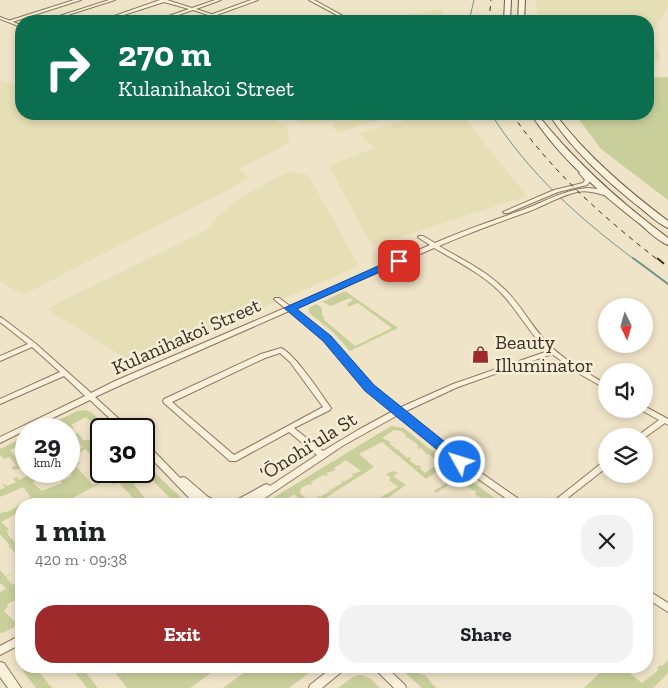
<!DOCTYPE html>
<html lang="en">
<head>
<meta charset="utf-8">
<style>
  :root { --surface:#fff; --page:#f2f2f2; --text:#202124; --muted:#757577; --accent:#9e2a2b }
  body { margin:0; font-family:"Zilla Slab",serif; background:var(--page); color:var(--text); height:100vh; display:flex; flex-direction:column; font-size:19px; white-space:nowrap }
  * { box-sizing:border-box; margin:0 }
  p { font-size:16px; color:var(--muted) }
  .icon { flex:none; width:28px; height:28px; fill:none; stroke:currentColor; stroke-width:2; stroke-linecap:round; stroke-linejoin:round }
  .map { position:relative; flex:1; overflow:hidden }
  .panel { position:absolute; left:15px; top:498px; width:638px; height:175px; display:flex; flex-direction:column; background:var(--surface); border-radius:20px; box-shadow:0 2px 8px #0003 }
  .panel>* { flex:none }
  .guide { position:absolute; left:15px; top:15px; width:639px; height:105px; border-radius:20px; box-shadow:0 2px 8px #0003; background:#0b6e4f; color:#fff; overflow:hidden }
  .needle { width:32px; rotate:175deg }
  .controls { position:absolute; left:598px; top:298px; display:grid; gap:10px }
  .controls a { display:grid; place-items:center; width:55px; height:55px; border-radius:50%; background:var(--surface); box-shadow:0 2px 8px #0003; font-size:25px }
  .speed { position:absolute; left:15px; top:418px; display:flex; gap:10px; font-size:25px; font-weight:700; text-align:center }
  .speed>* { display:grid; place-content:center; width:65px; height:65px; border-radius:50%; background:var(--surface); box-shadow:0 2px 8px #0003; line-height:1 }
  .speed small { font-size:12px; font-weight:400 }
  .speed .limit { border:2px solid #111; border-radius:8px; background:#fff; color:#111 }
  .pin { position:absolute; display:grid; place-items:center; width:42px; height:42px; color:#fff; margin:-21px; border-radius:10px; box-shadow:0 2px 8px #0006 }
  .me { position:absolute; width:55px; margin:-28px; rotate:309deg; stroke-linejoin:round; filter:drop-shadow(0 0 4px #0008) }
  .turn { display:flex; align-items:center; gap:18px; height:105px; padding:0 20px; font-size:22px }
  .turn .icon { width:65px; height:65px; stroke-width:2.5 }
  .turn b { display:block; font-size:35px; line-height:42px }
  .round { display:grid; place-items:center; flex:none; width:52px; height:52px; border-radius:20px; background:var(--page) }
  .head { display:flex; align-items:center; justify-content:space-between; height:85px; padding:0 20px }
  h1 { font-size:30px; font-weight:800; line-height:38px }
  .action { display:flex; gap:10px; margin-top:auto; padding:10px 20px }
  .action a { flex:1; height:58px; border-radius:20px; background:var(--accent); color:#fff; font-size:20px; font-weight:800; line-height:58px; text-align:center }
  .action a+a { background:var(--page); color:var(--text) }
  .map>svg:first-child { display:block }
  .farmland { fill:#e6deb5 }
  .green { fill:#c9cf9b; fill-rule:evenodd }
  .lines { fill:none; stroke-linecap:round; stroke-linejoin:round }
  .stream-far1 { stroke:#6f938a; stroke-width:1 }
  .stream { stroke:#6f938a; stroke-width:2 }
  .minor-casing { stroke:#8d765c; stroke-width:2 }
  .tertiary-casing { stroke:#8d765c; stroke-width:2 }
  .secondary-casing { stroke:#6f573f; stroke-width:2 }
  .minor { fill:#faf1dc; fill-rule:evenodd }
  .tertiary { fill:#faf1dc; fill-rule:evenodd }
  .secondary { fill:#faf1dc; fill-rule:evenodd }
  .rail-far1 { stroke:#3d2e20; stroke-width:1; stroke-dasharray:5 5; stroke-linecap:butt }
  .rail { stroke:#3d2e20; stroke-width:2; stroke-dasharray:9 9; stroke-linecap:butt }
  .route { fill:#1a73e8; stroke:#114b97 }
  .labels { text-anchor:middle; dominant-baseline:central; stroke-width:5; stroke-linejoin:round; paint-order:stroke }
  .street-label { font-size:20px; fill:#3d2e20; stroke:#f7eed8 }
  .poi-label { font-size:20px; fill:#3d2e20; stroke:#f7eed8; text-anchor:start }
</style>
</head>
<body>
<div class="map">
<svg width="668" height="688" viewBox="0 0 668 688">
  <rect width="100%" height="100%" fill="#f0e4c8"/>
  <g class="farmland">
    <path d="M536,0H668V7L651,34L661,59L648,64V21H538Z"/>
    <path d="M440,9L448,21H375Z"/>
    <path d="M0,80L21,86V114H259L286,125L290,142L239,169L250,178L23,295L0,281Z"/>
    <path d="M280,114H398L336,133L333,122L302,124Z"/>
    <path d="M430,114H461L527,196L372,246L329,166L374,148L359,133Z"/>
    <path d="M290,171L308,175L359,266L133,363L47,309L208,229L218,216L241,197Z"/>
  </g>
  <g class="green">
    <path d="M668,77V200L601,149L575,114H648V78Z"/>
    <path d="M345,291L398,328L350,351L333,332L309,313V308L316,304L322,308V315L325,318L323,319L355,346L392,328L358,303L348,307L347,304L353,300L350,298L331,306L322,302Z"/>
    <path d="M85,410L91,412L109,429H101V432L94,422L92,423L86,417L71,425L74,428L72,429L76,434L78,433L83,440H89L101,433V440L93,445L101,450V466L97,469L101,465L85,449L81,452L79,450L83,447L77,441L72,443L69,440V429H63L60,426L55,429H41L77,411Z"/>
    <path d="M391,426L404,428L448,464L426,479L382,442L359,454L374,467L316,504H306L294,494L279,504H263ZM394,430L401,431L407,436L405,438H409L419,446L417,448L418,449L421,448L426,453L424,454H429L439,463L425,473L420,468L421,467L419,465L417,466L409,460L411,459L409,457L407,458L399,451V449L397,450L389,443L391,442L382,438ZM346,460L361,471L352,474L353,476L344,482L342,480V483L332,489H329L330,491L320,497L319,496L317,497L318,499L312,502L300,494L301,488L309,484L311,485L312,484L311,482L323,475L326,476L328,475L326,473L336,470L334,468Z"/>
    <path d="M26,436V443L10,450L17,458L26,453V462L20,465L22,468L14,470L11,468L16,465L9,457L4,459L0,455V449Z"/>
    <path d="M69,459L74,464L79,462L80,463L76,466L83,474L88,471L84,475L93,485L99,482V484L67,501L69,504H21V517L18,513L1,522L9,529L7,530L8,535L20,547L21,560L10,547L4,549L10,546L0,534V513L10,511L31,497L23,487L0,497V490L5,487L2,484H4L7,486L16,482L13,479L17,477L19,480L27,476L25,473L28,472L30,474L37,471H50L36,478L33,483L42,491L62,483L61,481L72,476L68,471Z"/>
    <path d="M144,463L188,504H168L173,501L143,471Z"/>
    <path d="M456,470L503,504H490L483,497L481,498L475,494L476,492L461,483L462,482L458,479L436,493L434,491L448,482L443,478Z"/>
    <path d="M107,471H117L121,475L129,471H139L127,478L135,484L134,485L150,504H139L135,499L130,502L128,501L133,498L118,482L113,485L112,483L116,481Z"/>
    <path d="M393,471L398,473L393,476L406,485L379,504H375L378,499L398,487L389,480L391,478L386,474Z"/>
    <path d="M0,570L5,576L12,574L6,577L12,585L18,582L21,587V598L7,604L8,606L4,611L14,621L21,617V624L2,633H0V592L6,589L2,584H0Z"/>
    <path d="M21,655V666H45L38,671L52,688H36C30,679 16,667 21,655Z"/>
    <path d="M668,660V673L653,688H584L607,666H621L642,683L656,672L658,670L657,668L660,665L662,666Z"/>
    <path d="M70,666H81L98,688H87Z"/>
    <path d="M110,666H221L190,688H127Z"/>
    <path d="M253,666H281L284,670L289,666H318L289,688H223Z"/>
    <path d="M398,666H412L422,675L424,674L436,688H422Z"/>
    <path d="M361,675L371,679L380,688H338L353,677Z"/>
  </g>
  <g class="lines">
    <g class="stream-far1">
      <path d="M469,21L474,0"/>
      <path d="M491,114C530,175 578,217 635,260"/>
    </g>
    <path class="stream" d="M633,258L668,284"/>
    <defs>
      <g id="minor">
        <path d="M109,0H115L49,21H44Z"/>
        <path d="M160,0H167L192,8L215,0H221L196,9L214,15L198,21H193L208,15L193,10L161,21H156L157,20L189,9L164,2L105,21H100Z"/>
        <path d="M309,0H314L352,21H348Z"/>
        <path d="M0,17L21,25V27L0,19Z"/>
        <path d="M582,171L584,172L591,180L587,185L558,192L508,213H504L503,212L554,190L583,183L585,180L579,173Z"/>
        <path d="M587,188L599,189L610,194L607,196C597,193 588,190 577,192C560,196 545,205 530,211C499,222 469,233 439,246C461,259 485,270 503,288C520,303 529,323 544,339C561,359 584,371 606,384V389L578,373L552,354L458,387L404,412L463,460L523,502L524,504H514L457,464L398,415L344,445L256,504H246L248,501L243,504H232L233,502L264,485L267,484L270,486L317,455L289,432L236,461H230L164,403L163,401L164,399L261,354L281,348C295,354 321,394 331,408L330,410L294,428L323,451L358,430L393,411L367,390L325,339L289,311L121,385L95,397L130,429H121L90,400L30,429H26V430L0,443V437L85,396L64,376L0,404V399L60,372L32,347L0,361V356L28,344L0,322V317L2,318L35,343L91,393L115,381L285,308L275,300L274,299L275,298H279L290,306L430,245L419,238L418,237L419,236H423L435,243C464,230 495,220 525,209C546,201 564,190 587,188ZM434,248C458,262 485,275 504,296C520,314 531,335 548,351L453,384L399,408L373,386L329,337L294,309ZM280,353L290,362L323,407L234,455L172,402L265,358Z"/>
        <path d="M644,406L668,419V425L665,423L644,438V436H639L640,434L659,420L641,410V409H644Z"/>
        <path d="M144,443L147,444L180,478L183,477L186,478L208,497L219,502L220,504H208L202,501L204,504H195L144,451Z"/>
        <path d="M606,461V468L560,504H550L603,462Z"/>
        <path d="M646,589L668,603V612L646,598Z"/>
        <path d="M21,635V644L0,655V646Z"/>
        <path d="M334,666H347L345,669L322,688H309L310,685Z"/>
        <path d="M373,666H385L405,685L406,688H394L375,669Z"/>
      </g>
      <g id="tertiary">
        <path d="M74,0H81L12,22L8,21Z"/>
        <path d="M251,0H258L214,16L210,15Z"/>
        <path d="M0,662L4,663L21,688H8L0,677Z"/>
      </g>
      <g id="secondary">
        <path d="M505,0H511L510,21H504Z"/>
        <path d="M519,0H525L524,21H518Z"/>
        <path d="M531,114H537C575,162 619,201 668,238V245C658,241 648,231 640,224C601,194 557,155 531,114Z"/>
        <path d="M549,114H555C587,156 626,189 668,221V228C659,224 650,216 643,210C609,183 572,151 549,114Z"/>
      </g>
    </defs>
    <use href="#minor" class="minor-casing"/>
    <use href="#tertiary" class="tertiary-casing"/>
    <use href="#secondary" class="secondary-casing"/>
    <use href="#minor" class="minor"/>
    <use href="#tertiary" class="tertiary"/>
    <use href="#secondary" class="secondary"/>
    <g class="rail-far1">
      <path d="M489,21L491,0"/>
      <path d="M512,114C552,172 603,217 658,260"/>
    </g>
    <path class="rail" d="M657,258L668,267"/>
  </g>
  <path class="route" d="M396,258H403L404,261L297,309L331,336L374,385L465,458L467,462L465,465H456L365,391L323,341L284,308Z"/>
  <defs>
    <symbol id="shop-bare" viewBox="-9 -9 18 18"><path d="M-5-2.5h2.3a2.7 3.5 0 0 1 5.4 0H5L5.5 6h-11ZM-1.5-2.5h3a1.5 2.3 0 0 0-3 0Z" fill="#9e2a2b" stroke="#f7eed8" stroke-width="2.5" paint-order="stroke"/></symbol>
  </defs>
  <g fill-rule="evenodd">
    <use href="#shop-bare" x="468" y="342" width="25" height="25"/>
  </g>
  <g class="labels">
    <g class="street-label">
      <text transform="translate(186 336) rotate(-24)">Kulanihakoi Street</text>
      <text transform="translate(308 446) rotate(-32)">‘Ōnohi‘ula St</text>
    </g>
    <g class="poi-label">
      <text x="495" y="342">Beauty<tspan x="495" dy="23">Illuminator</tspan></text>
    </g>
  </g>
</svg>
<div class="controls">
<a><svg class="needle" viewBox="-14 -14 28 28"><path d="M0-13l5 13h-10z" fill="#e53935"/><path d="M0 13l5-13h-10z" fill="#757577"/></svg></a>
<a><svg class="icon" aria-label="sound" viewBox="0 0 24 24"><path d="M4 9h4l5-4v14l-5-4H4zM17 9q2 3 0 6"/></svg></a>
<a><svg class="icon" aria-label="layers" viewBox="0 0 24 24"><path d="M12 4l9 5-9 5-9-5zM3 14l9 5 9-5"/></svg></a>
</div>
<div class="speed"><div>29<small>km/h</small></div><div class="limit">30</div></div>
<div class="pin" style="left:399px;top:261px;background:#d93025"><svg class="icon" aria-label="arrive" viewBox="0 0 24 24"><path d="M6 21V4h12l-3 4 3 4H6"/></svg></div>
<svg class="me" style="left:460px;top:462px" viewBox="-20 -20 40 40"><circle r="17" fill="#1a73e8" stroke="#fff" stroke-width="3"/><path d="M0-11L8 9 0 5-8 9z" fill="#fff"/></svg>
<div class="guide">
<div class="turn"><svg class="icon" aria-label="right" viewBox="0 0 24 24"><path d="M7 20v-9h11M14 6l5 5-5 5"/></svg><div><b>270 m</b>Kulanihakoi Street</div></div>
</div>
<section class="panel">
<div class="head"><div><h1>1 min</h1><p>420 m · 09:38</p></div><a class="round"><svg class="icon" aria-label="close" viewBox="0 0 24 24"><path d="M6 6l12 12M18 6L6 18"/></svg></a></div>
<div class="action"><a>Exit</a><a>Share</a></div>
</section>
</div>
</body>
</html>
